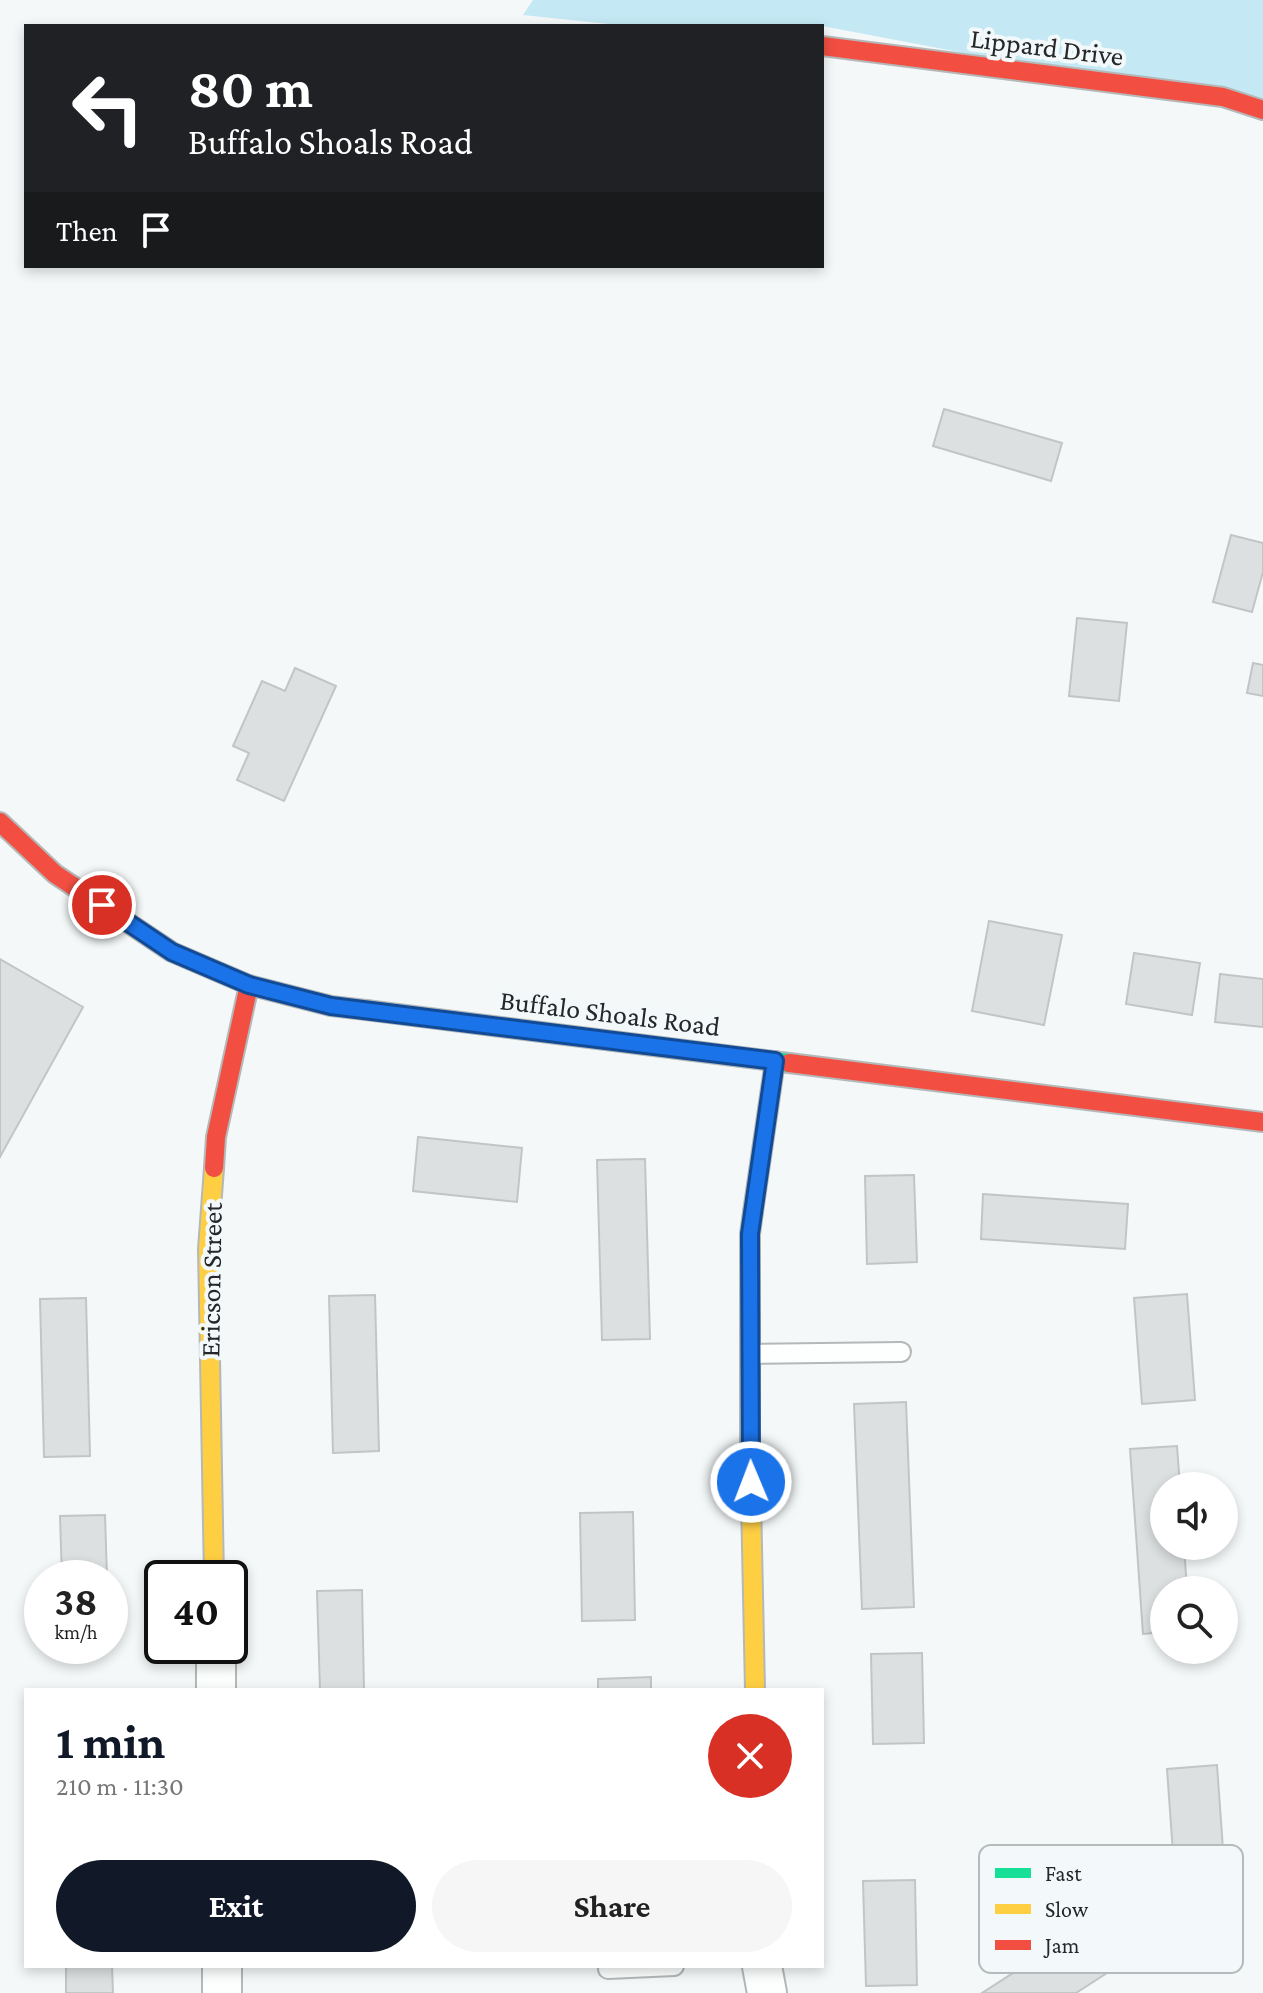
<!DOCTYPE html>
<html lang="en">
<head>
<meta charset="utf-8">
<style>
  :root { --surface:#fff; --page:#f6f6f6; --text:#222; --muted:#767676; --accent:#111827 }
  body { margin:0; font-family:"Crimson Pro",serif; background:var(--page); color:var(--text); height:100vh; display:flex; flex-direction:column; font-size:30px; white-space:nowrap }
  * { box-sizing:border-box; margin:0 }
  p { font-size:26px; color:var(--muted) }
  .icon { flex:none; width:44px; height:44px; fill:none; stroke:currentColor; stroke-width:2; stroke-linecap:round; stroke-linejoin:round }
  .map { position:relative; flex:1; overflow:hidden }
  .panel { position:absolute; left:24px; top:1688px; width:800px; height:280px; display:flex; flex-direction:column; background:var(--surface); border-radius:0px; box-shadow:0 4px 12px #0003 }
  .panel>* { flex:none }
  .top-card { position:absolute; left:24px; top:24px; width:800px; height:244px; border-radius:0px; box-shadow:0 4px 12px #0003; background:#202124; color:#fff; overflow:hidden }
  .controls { position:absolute; left:1150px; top:1472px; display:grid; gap:16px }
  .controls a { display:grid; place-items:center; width:88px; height:88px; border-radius:50%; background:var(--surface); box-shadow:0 4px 12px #0003; font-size:40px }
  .speed { position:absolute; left:24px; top:1560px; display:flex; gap:16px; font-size:40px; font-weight:700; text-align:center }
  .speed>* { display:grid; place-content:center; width:104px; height:104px; border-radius:50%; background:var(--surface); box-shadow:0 4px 12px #0003; line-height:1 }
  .speed small { font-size:20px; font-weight:400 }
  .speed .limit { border:4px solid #111; border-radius:12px; background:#fff; color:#111 }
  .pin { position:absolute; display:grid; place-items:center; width:68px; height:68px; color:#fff; margin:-34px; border:4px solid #fff; border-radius:50%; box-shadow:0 2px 8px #0007 }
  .me { position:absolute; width:88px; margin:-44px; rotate:359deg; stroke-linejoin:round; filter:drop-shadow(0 0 6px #0008) }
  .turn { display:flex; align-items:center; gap:28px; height:168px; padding:0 32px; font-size:36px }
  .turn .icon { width:104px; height:104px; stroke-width:2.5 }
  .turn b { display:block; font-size:56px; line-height:68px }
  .then { display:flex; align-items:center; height:76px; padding:0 32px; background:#0003; gap:16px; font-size:30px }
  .round { display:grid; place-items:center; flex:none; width:84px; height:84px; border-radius:42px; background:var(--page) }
  .overview { display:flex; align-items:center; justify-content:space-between; height:136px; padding:0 32px }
  h1 { font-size:48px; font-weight:700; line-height:60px; color:var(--accent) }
  .button { display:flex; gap:16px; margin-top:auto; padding:16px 32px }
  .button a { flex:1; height:92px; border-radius:48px; background:var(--accent); color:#fff; font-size:32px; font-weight:700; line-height:92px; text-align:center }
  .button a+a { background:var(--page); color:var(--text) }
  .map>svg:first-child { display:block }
  .green { fill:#c4e9f4 }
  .building { fill:#dde0e1; stroke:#c2c5c6; stroke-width:2 }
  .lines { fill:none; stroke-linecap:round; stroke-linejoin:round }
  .lane-casing { stroke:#b5b8b8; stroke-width:22 }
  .street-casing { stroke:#b5b8b8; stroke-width:42 }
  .fast-casing { stroke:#b5b8b8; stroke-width:22 }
  .slow-casing { stroke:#b5b8b8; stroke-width:22 }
  .jam-casing { stroke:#b5b8b8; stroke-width:22 }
  .lane { stroke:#fdfefe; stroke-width:18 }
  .street { stroke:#fdfefe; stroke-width:38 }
  .fast { stroke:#16e098; stroke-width:18 }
  .slow { stroke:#ffcf43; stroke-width:18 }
  .jam { stroke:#f24e42; stroke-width:18 }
  .route-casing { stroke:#114b97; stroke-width:20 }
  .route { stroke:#1a73e8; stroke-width:14 }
  .labels { text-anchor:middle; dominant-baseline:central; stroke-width:8; stroke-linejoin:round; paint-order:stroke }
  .street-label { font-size:28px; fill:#252728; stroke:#f3f9fa }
  .key { fill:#f3f9fa; stroke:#b5babb; stroke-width:2 }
  .key-label { font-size:22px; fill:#252728 }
</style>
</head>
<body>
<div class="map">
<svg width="1263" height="1993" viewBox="0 0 1263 1993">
  <rect width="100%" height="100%" fill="#f4f8f9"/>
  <path class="green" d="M533,0H1263V110L822,26H628L523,15Z"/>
  <g class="building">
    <path d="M944,409L1062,443L1051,481L933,446Z"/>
    <path d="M1231,535L1263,543V572L1252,612L1213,602Z"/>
    <path d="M1077,618L1127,623L1119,701L1069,696Z"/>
    <path d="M1253,663L1263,665V696L1247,693Z"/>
    <path d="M295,668L336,686L284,801L237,780L249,753L233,746L262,681L285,691Z"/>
    <path d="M989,921L1062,935L1044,1025L972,1011Z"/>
    <path d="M1134,953L1200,963L1192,1015L1126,1004Z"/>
    <path d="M0,959L83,1007L0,1157Z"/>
    <path d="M1220,974L1263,979V1027L1215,1022Z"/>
    <path d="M418,1137L522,1148L517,1202L413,1191Z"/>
    <path d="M645,1159L650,1339L602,1340L597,1160Z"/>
    <path d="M914,1175L917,1262L867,1264L865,1176Z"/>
    <path d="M983,1194L1128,1204L1125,1249L981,1239Z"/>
    <path d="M1187,1294L1195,1400L1142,1404L1134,1298Z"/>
    <path d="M375,1295L379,1451L333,1453L329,1296Z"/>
    <path d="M86,1298L90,1456L44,1457L40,1299Z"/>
    <path d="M906,1402L914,1607L862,1609L854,1404Z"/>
    <path d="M1177,1446L1180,1486H1164V1546H1184L1187,1590H1164V1632L1143,1634L1130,1449Z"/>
    <path d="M633,1512L635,1620L582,1621L580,1513Z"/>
    <path d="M105,1515L107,1578H62L60,1516Z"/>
    <path d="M362,1590L364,1690H320L317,1591Z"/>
    <path d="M922,1653L924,1743L873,1744L871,1654Z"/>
    <path d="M651,1677V1690H598V1679Z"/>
    <path d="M1217,1765L1223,1849L1173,1853L1167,1769Z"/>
    <path d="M915,1880L917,1985L866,1986L863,1881Z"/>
    <path d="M1145,1888L1172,1931L1076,1993H982Z"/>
    <path d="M112,1966L113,1993H66V1967Z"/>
  </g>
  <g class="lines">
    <defs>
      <g id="lane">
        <path d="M750,1354L901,1352"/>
        <path d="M608,1969L674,1966"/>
      </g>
      <g id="street">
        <path d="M216,1646V1690"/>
        <path d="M222,1966V1993"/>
        <path d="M762,1966L767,1993"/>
      </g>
      <path id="fast" d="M366,1010L789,1063"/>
      <g id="slow">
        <path d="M214,1168L208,1249L214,1578"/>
        <path d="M753,1212L750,1234V1452L755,1690"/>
      </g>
      <g id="jam">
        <path d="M822,46L1223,97L1263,110"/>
        <path d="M0,822L55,874L172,952L249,985L331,1006L366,1010"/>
        <path d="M789,1063L1263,1122"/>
        <path d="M214,1168L216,1137L249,985"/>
        <path d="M753,1212L775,1061"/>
      </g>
    </defs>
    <use href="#lane" class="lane-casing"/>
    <use href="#street" class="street-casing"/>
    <use href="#fast" class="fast-casing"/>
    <use href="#slow" class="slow-casing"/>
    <use href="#jam" class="jam-casing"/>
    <use href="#lane" class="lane"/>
    <use href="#street" class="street"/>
    <use href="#fast" class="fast"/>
    <use href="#slow" class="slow"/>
    <use href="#jam" class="jam"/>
  </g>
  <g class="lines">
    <defs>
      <path id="route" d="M102,905L172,952L249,985L331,1006L775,1061L750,1234L751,1482"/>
    </defs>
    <use href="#route" class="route-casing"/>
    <use href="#route" class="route"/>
  </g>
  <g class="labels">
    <g class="street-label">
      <text transform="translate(1047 47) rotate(7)">Lippard Drive</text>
      <text transform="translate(610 1013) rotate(7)">Buffalo Shoals Road</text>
      <text transform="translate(211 1280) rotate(-89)">Ericson Street</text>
    </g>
  </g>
  <rect x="979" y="1845" width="264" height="128" rx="12" class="key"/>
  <rect x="995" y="1868" width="36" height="10" fill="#16e098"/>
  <rect x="995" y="1904" width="36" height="10" fill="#ffcf43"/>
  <rect x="995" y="1940" width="36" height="10" fill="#f24e42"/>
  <g class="key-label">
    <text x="1045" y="1881">Fast</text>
    <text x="1045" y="1917">Slow</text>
    <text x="1045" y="1953">Jam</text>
  </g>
</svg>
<div class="controls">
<a><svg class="icon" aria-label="sound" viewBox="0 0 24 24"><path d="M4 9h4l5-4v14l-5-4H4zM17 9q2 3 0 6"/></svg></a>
<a><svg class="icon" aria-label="search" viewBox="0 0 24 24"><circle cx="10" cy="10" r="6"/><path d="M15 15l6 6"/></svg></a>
</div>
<div class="speed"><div>38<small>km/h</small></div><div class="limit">40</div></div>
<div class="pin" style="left:102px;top:905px;background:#d93025"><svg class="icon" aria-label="arrive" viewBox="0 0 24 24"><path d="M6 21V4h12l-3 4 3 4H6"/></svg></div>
<svg class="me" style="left:751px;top:1482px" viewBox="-20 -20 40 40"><circle r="17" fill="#1a73e8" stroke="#fff" stroke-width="3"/><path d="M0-11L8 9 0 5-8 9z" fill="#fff"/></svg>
<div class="top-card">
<div class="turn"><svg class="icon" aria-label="left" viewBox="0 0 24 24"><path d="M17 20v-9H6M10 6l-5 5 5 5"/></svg><div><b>80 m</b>Buffalo Shoals Road</div></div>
<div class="then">Then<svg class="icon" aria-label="arrive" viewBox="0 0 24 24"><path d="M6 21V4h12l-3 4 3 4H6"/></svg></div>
</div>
<section class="panel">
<div class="overview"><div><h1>1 min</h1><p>210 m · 11:30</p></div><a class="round" style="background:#d93025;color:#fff"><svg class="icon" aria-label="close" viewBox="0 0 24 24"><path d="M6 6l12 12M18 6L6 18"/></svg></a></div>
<div class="button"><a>Exit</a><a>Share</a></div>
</section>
</div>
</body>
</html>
